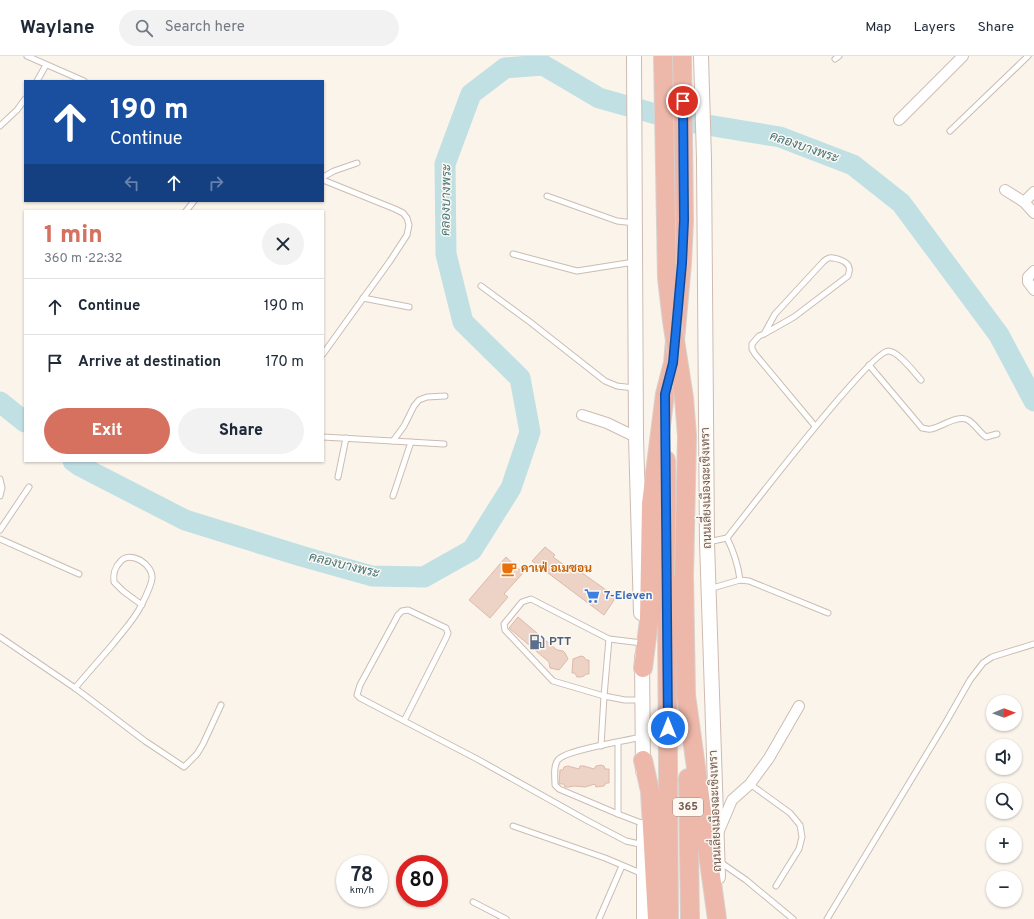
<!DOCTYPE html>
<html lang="en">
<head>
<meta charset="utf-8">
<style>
  :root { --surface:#fff; --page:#f2f2f3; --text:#1f2937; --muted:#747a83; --line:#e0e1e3; --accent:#d6715f }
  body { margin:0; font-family:Overpass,Sarabun,sans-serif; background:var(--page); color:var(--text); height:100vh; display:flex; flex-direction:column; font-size:15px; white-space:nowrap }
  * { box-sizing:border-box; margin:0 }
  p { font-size:13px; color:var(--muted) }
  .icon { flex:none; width:22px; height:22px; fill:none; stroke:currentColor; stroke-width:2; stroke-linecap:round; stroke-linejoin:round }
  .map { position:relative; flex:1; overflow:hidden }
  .sheet { position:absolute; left:24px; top:154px; width:300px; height:252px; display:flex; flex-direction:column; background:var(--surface); border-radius:0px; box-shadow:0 1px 3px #0004 }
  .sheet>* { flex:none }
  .banner { position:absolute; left:24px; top:24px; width:300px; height:122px; border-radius:0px; box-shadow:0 1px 3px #0004; background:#1a4fa0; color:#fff; overflow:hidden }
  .needle { width:26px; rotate:89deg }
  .tools { position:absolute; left:986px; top:639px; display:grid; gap:8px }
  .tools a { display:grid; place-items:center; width:36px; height:36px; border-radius:50%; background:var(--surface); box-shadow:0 1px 3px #0004; font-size:20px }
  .speed { position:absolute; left:336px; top:799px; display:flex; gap:8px; font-size:20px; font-weight:700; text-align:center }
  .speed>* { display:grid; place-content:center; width:52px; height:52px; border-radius:50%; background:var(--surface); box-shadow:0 1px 3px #0004; line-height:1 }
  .speed small { font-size:10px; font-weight:400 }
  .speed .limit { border:6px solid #d22; background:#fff; color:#111 }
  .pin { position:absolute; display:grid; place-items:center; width:34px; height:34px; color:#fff; margin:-17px; border:2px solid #fff; border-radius:50%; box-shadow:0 1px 4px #0007 }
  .me { position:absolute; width:44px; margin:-22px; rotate:0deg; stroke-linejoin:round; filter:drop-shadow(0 0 3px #0008) }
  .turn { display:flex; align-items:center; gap:14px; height:84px; padding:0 20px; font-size:18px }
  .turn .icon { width:52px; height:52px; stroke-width:2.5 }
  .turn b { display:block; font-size:28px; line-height:34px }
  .lanes { display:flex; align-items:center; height:38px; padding:0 20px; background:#0003; justify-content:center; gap:20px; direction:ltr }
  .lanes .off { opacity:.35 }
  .round { display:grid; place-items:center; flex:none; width:42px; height:42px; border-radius:21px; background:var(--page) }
  .headline { display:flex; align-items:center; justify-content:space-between; height:68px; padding:0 20px }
  h1 { font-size:24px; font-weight:800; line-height:30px; color:var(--accent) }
  .action { display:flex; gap:8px; margin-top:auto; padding:8px 20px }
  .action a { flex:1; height:46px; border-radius:24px; background:var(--accent); color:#fff; font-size:16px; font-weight:800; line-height:46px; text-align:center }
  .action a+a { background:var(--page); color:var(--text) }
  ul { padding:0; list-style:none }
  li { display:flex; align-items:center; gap:12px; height:56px; padding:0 20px; border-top:1px solid var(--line) }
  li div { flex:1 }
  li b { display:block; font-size:15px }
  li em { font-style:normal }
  header { display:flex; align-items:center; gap:24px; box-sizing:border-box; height:56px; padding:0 20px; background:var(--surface); border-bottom:1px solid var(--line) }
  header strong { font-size:19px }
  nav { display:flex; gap:22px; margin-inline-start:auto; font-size:14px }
  .search { width:280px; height:36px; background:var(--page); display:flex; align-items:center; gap:10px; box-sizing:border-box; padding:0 14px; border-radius:22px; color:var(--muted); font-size:15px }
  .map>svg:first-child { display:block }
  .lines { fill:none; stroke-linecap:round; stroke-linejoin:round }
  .river { stroke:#c1e0e3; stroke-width:21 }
  .building { fill:#edd3c6; stroke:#deb9a8 }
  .lane-casing { stroke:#ccbcb2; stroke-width:7 }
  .street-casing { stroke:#ccbcb2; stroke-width:12 }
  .secondary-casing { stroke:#cebbb0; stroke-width:16 }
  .highway-casing { stroke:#d8d1ce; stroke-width:20 }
  .lane { stroke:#fff; stroke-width:5 }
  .street { stroke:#fff; stroke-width:10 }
  .secondary { stroke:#fff; stroke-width:14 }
  .highway { stroke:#edb7a9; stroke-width:18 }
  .highway-bridge-casing { stroke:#d8d1ce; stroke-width:20; stroke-linecap:butt }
  .highway-bridge { stroke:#edb7a9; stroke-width:18 }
  .route-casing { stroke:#114b97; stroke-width:10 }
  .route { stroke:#1a73e8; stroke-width:7 }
  .labels { text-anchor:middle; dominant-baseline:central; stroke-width:3; stroke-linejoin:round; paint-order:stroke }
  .shield { fill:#fdf8f1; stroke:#9c8a81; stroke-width:1 }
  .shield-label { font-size:11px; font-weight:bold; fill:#735b51 }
  .street-label { font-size:12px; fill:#735b51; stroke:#fdf8f1 }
  .food-label { font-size:12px; font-weight:bold; fill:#c56008; stroke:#fdf8f1; text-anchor:start }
  .shop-label { font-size:12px; font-weight:bold; fill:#366cbe; stroke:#fdf8f1; text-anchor:start }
  .service-label { font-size:12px; font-weight:bold; fill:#4e5e75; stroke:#fdf8f1; text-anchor:start }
  .water-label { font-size:13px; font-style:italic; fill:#49787d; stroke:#fdf8f1 }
</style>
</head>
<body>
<header>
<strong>Waylane</strong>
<div class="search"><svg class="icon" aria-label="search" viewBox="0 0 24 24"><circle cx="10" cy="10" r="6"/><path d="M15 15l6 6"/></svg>Search here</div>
<nav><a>Map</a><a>Layers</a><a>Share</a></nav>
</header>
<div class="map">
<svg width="1034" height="863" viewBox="0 0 1034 863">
  <rect width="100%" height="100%" fill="#fbf4eb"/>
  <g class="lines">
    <g class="river">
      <path d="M0,346L25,366"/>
      <path d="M73,405L80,410L185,464L301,500L372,520L424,521L472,494L511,432L530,376L520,322L463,266L446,198L445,108L471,38L505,12L543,9L599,42L677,64L780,81L853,109L901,147L999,279L1034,345"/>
    </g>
  </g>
  <g class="building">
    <path d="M545,491L555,499L553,501L575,517L578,514L616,541L604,559L532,505Z"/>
    <path d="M506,501L523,517L504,538L508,541L490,562L469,544Z"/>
    <path d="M518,561L557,594L563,595L565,597L568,603L559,614L550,612L549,606L509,572Z"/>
    <path d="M581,600L584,601L586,604H589V618H586L584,620L581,621H577L575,617H572L573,603Z"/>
    <path d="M601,709L604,710L605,713H609V727H606L604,730L596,731L595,728L585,731L574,730L569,731H565L564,728H559L560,714H563L564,711L568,710L579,713L580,710H584L594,713L596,710Z"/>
  </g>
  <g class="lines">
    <defs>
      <g id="lane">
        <path d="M27,0L84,25"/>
        <path d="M835,3L839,0"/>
        <path d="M37,25L46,9"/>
        <path d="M0,70L17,54L25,43"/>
        <path d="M950,75L1028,0"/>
        <path d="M323,121L334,115L357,107"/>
        <path d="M323,124L395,153L403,157L407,162L409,169L407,179L390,205L323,298"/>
        <path d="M547,140L617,165L635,167"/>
        <path d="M186,155L194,145"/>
        <path d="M513,198L577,215L634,206"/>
        <path d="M481,230L530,266L605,325L617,330L634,332"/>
        <path d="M363,242L409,251"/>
        <path d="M764,278L775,258L823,206C825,204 826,203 829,202C832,201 836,203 838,203C847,206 852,210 848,220L794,261L764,278L759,280L752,288V293L755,298L815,370"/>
        <path d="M869,309L922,372C925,372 928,374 931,373C941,371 959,358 968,364C974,367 979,376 986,381L997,378"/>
        <path d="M323,381L444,388"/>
        <path d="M393,385L404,370L414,350L419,344L427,341L445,340"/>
        <path d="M338,421L346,382"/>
        <path d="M0,423L2,432L0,440"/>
        <path d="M393,440L411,386"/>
        <path d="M0,474L29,431"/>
        <path d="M727,482C734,496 738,508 740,524"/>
        <path d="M0,483L79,518"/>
        <path d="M708,486L727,482C746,458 870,296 888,295C897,294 915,317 921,324"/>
        <path d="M709,533L740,524L749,525L828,557"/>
        <path d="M0,581L75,632L145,685L184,711L197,698L203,688L221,649"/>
        <path d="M642,587L609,583L531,543L522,546L504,568L505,574L553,625L604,640L625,644H642"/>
        <path d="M75,632C88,617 100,603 113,588C123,575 135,563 142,548C145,542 151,529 152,523C154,509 130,493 120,506C115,511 113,519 114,526L123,535L142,549"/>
        <path d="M404,665L446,582L448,577L446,572L408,554L402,555L398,559L360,629L357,639L360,642L477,703L586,764L626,785L644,789"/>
        <path d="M641,681C626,685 565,694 558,704C553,710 555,721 555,729L559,733L618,758L644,768"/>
        <path d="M601,690L604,640L609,583"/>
        <path d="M750,728L790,757L800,769L802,781L799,793L776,830"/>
        <path d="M618,758V687"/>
        <path d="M513,770L605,802L643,818"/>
        <path d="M720,806L746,824L793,863"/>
        <path d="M473,846L506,863"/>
        <path d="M599,863L622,810"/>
        <path d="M827,863L946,666L970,624L983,607L992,601L1034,588"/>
      </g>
      <g id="street">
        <path d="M899,64L963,0"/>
        <path d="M1005,134L1024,146L1034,157"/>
        <path d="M1024,146L1034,136"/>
        <path d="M1034,215L1028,221V226L1034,234"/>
        <path d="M582,359L607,367L636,381"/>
        <path d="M718,777L732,744L750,728L769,702L799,650"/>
      </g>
      <g id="secondary">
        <path d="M634,0L636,381L641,557"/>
        <path d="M701,0L704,103L707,486L718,821"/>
        <path d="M642,601L643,715"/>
        <path d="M644,863V771"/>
      </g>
      <g id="highway">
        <path d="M666,404L669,863"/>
        <path d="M684,520L686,639L717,863"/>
        <path d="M643,612L649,564L651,448L665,338L673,307L682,207L684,164L682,0"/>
        <path d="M643,704L650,735L657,863"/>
        <path d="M688,722L690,863"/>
      </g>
    </defs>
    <use href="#lane" class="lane-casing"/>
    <use href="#street" class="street-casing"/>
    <use href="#secondary" class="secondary-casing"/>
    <use href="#highway" class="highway-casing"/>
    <use href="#lane" class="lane"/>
    <use href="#street" class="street"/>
    <use href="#secondary" class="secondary"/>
    <use href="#highway" class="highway"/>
    <defs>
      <path id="highway-bridge" d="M663,0L667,222L672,265L684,342L687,380L684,520"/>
    </defs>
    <use href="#highway-bridge" class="highway-bridge-casing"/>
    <use href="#highway-bridge" class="highway-bridge"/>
  </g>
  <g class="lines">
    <defs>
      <path id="route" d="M668,672L665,338L673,307L682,207L684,164L683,45"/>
    </defs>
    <use href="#route" class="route-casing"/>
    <use href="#route" class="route"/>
  </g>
  <defs>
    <symbol id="cafe-bare" viewBox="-9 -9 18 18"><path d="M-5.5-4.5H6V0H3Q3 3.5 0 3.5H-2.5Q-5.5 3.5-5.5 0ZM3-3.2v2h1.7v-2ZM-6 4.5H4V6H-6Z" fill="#e8710a" stroke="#fdf8f1" stroke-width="2.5" paint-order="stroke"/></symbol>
    <symbol id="supermarket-bare" viewBox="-9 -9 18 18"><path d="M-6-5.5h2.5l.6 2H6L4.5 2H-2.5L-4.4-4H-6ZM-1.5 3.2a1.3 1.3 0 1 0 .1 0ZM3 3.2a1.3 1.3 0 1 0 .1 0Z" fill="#3f7fe0" stroke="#fdf8f1" stroke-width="2.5" paint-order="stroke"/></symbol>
    <symbol id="fuel-bare" viewBox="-9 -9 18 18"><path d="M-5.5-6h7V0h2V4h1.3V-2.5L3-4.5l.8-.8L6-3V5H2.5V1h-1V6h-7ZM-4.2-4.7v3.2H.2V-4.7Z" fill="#5c6f8a" stroke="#fdf8f1" stroke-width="2.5" paint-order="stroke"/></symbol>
  </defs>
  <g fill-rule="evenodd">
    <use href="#cafe-bare" x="498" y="502" width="22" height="22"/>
    <use href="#supermarket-bare" x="581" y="529" width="22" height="22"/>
    <use href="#fuel-bare" x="526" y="575" width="22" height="22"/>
  </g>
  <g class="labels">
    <rect class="shield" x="673" y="742" width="30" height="18" rx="3"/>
    <g class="shield-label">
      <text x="688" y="751">365</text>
    </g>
    <g class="street-label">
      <text transform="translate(707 432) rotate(-91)">ถนนเลี่ยงเมืองฉะเชิงเทรา</text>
      <text transform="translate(716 755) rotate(-92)">ถนนเลี่ยงเมืองฉะเชิงเทรา</text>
    </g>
    <g class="food-label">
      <text x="521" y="513">คาเฟ่ อเมซอน</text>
    </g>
    <g class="shop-label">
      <text x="604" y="540">7-Eleven</text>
    </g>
    <g class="service-label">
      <text x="549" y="586">PTT</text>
    </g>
    <g class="water-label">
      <text transform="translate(804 92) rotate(19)">คลองบางพระ</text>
      <text transform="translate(447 144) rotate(-89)">คลองบางพระ</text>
      <text transform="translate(344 510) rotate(14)">คลองบางพระ</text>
    </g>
  </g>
</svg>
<div class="tools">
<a><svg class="needle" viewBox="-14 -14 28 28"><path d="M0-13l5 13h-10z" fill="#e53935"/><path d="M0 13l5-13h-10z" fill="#747a83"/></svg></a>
<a><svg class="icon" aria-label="sound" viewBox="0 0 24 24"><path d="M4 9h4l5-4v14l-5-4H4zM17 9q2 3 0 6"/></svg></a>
<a><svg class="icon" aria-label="search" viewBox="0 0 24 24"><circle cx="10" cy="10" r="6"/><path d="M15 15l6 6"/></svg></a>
<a>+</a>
<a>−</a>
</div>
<div class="speed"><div>78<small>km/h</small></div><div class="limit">80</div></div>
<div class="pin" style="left:683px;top:45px;background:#d93025"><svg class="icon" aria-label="arrive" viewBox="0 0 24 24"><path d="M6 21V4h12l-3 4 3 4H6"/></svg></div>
<svg class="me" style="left:668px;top:672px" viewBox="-20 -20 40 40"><circle r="17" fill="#1a73e8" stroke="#fff" stroke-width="3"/><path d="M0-11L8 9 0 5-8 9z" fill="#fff"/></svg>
<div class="banner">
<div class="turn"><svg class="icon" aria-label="ahead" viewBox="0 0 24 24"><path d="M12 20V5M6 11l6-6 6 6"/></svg><div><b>190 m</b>Continue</div></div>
<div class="lanes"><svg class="icon off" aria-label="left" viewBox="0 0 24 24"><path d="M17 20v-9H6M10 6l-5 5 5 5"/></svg><svg class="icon" aria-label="ahead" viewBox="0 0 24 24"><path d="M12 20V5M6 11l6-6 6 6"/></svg><svg class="icon off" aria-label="right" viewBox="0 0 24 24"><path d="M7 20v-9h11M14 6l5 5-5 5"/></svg></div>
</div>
<section class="sheet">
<div class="headline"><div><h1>1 min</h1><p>360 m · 22:32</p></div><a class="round"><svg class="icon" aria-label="close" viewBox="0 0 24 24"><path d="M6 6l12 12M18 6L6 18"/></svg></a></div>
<ul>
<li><svg class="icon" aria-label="ahead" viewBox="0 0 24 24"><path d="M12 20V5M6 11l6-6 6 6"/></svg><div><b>Continue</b></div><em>190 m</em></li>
<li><svg class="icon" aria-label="arrive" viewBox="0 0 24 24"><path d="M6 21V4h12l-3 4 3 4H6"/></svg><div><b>Arrive at destination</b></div><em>170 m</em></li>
</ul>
<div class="action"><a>Exit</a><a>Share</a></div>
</section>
</div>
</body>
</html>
